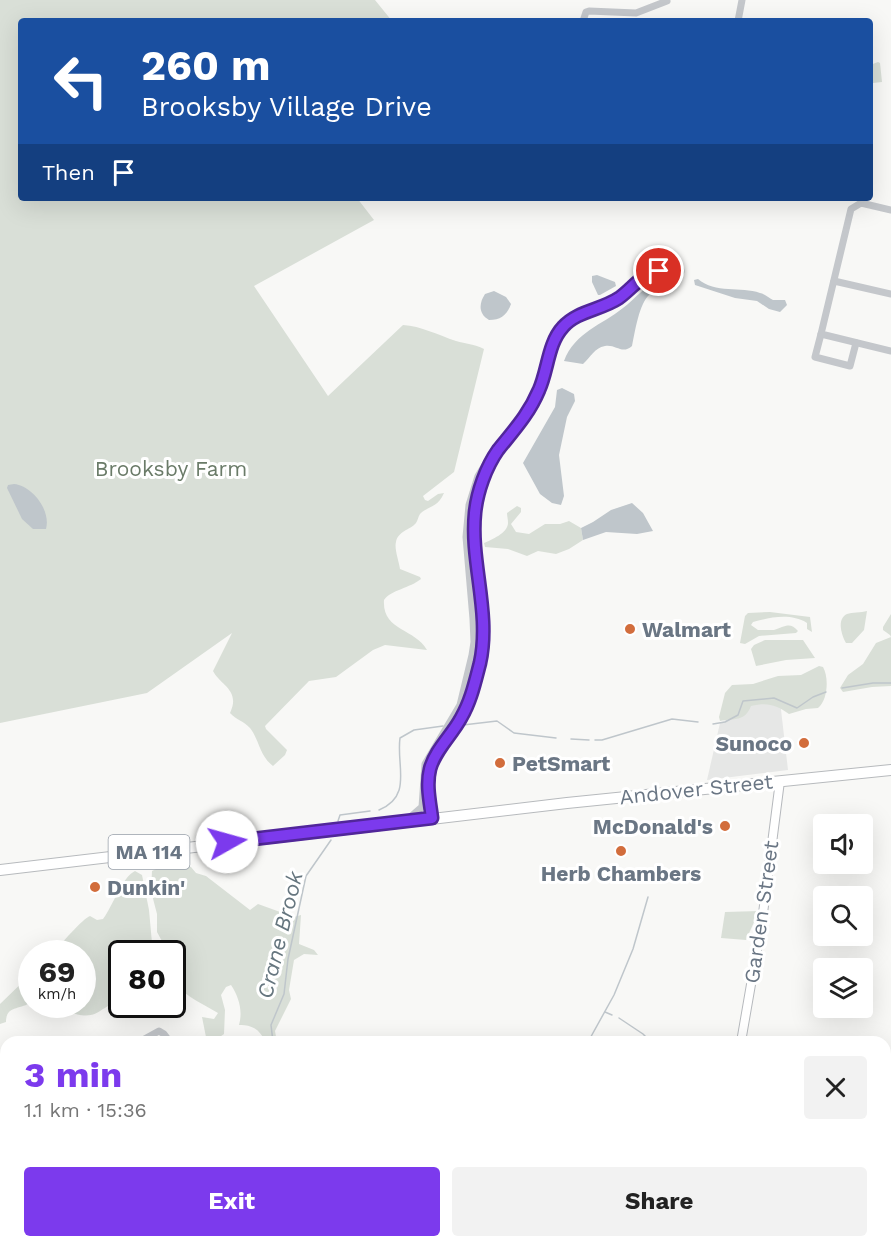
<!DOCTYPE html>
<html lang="en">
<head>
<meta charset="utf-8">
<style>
  :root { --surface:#fff; --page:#f2f2f2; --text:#222; --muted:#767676; --accent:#7c3aed }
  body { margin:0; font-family:"Work Sans",sans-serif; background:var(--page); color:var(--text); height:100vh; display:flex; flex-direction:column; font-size:22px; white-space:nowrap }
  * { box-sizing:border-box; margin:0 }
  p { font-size:20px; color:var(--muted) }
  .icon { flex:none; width:33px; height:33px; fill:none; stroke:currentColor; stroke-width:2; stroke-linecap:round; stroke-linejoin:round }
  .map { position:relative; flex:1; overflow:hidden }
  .panel { position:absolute; left:0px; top:1036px; width:891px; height:212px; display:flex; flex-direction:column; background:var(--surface); border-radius:18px 18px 0 0; box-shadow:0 6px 24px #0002 }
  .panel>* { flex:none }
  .banner { position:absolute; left:18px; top:18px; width:855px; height:183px; border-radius:6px; box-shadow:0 6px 24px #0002; background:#1a4fa0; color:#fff; overflow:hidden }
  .controls { position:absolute; left:813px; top:814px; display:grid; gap:12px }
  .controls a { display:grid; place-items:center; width:60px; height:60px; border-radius:6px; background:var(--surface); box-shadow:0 6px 24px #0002; font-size:30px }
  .speed { position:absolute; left:18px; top:940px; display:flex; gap:12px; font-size:30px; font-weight:700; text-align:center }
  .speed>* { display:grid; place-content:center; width:78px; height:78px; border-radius:50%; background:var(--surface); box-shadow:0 6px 24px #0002; line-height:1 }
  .speed small { font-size:15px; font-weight:400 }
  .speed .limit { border:3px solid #111; border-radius:9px; background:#fff; color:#111 }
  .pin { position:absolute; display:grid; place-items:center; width:51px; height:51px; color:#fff; margin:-26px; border:3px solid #fff; border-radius:50%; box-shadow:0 2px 6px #0007 }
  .me { position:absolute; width:66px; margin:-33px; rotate:83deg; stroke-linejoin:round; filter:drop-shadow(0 0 4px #0008) }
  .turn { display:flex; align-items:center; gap:21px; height:126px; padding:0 24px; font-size:27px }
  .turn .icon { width:78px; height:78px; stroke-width:2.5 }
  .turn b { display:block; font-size:42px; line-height:51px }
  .then { display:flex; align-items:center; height:57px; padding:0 24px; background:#0003; gap:12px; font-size:22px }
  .round { display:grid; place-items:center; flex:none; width:63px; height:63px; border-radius:6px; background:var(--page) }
  .summary { display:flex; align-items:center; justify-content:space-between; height:102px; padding:0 24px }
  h1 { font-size:36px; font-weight:700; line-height:45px; color:var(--accent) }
  .button { display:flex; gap:12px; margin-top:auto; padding:12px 24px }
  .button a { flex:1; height:69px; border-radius:6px; background:var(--accent); color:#fff; font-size:24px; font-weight:700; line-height:69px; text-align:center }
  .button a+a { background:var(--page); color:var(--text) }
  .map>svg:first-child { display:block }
  .built { fill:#e6e7e6 }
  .green { fill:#d9dfd7 }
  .water { fill:#bfc6cb }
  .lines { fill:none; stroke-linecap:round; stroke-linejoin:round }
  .stream { stroke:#bfc6cb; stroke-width:1.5 }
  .major-casing { stroke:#b6b9bd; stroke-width:10 }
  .highway-casing { stroke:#b7babd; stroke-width:12 }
  .minor { stroke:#c4c7cb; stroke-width:7 }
  .major { stroke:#fff; stroke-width:8 }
  .highway { stroke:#fff; stroke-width:10 }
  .route-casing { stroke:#51269a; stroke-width:15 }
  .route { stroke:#7c3aed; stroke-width:10 }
  .poi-dot { fill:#d26d3c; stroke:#fff; stroke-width:2 }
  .labels { text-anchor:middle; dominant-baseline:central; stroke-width:6; stroke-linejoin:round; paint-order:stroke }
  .shield { fill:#fff; stroke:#979fa9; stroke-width:1.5 }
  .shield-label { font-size:20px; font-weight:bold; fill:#6a7684 }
  .park-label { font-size:21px; fill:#6a7b68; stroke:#fff }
  .poi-label { font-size:21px; font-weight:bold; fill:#6a7684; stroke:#fff; text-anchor:start }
  .street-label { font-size:21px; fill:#6a7684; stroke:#fff }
  .water-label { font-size:22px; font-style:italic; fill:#66767f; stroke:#fff }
</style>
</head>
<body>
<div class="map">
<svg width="891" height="1247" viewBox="0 0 891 1247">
  <rect width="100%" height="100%" fill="#f8f8f6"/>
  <path class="built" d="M743,701H780L788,770L707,780L720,723L738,715Z"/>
  <g class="green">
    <path d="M0,0H375L392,21H21V198H357L374,220L254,286L328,396L403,325C421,326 438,335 456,341C466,344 474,344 484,349L454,472L423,496L425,500L428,501L438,494L444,493C437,509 427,506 420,514C418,517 418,520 416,523C410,530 398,531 396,542C394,548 399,562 400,569L420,577L421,579C410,588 391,590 384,600C382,631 415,628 427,650L385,645L373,650L336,677L309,681L265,726L266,729L287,750L285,755L273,766C259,755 260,741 250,728C244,721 236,720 230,713C241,690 220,685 213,671L232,633L147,693L0,723Z"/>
    <path d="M878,62L880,63L882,82L873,83L870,87V65Z"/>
    <path d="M517,506L521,508V512L511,524L516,532L529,534L545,524H560L569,521L581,528L583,540L569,549L556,554L538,551L527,556L508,549L485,547L484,543C491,540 508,533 508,523C508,519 507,516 507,513Z"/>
    <path d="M867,611L864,630L852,643H846C842,636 836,619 847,614C852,612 861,613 867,611Z"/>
    <path d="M770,612L810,617L812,632L807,629V623C791,613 771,617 753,622L751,625L758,630C763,630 769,630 774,630C784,627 790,621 798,631L796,633L759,636L745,644L740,643L745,616L748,613Z"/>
    <path d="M891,614V686L872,687L843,692L840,688L848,675L863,664L876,643L891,637L890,635L883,630V627Z"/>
    <path d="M765,640H803L815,658L786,660L756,666L751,649L754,645Z"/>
    <path d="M819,666L823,667C829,677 828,700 818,708L806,709L789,714C776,705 768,702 751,706C745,722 734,718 720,721L719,717L725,693L732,685L753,684L778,676L801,675Z"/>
    <path d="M179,864L191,867L196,873L206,876L250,910L258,904L294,917L301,915L299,944L314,950L318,955L304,954L294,960L289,990L291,999L275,1031L277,1042H266C259,1030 254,1025 239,1025C243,1011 239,997 231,985L226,987L221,995L225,1010L224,1034L214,1041L206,1037L202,1017L214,1019L218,1013C187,994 172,994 172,954H161L163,943L157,932V914L151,891L152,871L156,869H167Z"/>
    <path d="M135,871L142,875L149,910L153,954H122L121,1001C99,1005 99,1024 67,1011L65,1005H82V954H51C60,946 83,918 90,916L97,920L103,919C113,906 122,877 135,871Z"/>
    <path d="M759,911L746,940L721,938L725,912Z"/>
    <path d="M31,974V1002C21,1010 6,1005 6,1022L0,1024V1004Z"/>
    <path d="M6,1079V1242H74L67,1247H0V1086Z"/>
    <path d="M885,1182H891V1247H714L717,1242H885Z"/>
  </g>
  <g class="water">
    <path d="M597,275L615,282L616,286L600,295H598L592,282V276Z"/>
    <path d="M698,279C715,294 741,286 760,293C765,294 769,298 773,300H785L787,305L780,312L769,309L757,301L735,298L695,285L694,280Z"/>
    <path d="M661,280L670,283L674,288L669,293C663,292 655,290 650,294C639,303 635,332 632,346C622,355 616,344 605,346C594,348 591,357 583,364L564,361C575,332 602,325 623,308C635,299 646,284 661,280Z"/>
    <path d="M494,291L506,297L511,304C507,315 501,320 489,320C478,314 479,303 485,294Z"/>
    <path d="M562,388L574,394L575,401L567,417L559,455L564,496L561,505L552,503L540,494L523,463L555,407L557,390Z"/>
    <path d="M14,484C33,486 51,511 46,529H33L22,519L7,488L8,485Z"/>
    <path d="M632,503L643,513L653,531L637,534L606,532L583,540L581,528L593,522L611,510Z"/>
  </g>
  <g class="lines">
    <g class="stream">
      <path d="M842,688L873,683H891"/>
      <path d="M713,724L725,722L738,715L743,701L774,698L797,708L813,697L826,692"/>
      <path d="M463,725L497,721L514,733L556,738"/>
      <path d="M571,739L589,740"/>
      <path d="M595,740H602L672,719L698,722"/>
      <path d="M379,810C413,796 396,766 400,738L414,730L443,726"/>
      <path d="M338,821L340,815L370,811"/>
      <path d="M605,1012L612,1015"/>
      <path d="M619,1018L643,1034L651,1042"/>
      <path d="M273,1042L271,1025L284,994L288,959L306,876L331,840"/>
      <path d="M588,1042L614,995L633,949L648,897"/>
      <path d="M885,1185H891"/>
      <path d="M418,1242L420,1247"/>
    </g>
    <defs>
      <g id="major">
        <path d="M741,1042L762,921L780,781"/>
        <path d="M641,1242L643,1247"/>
      </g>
      <path id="highway" d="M0,870L567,803L891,770"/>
    </defs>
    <use href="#major" class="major-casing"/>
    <use href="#highway" class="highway-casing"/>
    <g class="minor">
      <path d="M583,21L586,12L589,11L636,13L667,1"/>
      <path d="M738,21L742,0"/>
      <path d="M891,210L861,203L851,209L821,334L891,351"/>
      <path d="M834,281L891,294"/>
      <path d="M821,334L815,357L850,366L856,343"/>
      <path d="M432,818C430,803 427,788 429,773C433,752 451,735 461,718C473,698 478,675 481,653C488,610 474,567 474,525C474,504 481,482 490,463"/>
      <path d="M407,820L422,807L425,764L460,705L472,655L474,642L473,619L466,537L469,505L478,476L486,463L518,427L532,405L544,379L554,340L564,325L577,315L618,298L646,275L659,271H681"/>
      <path d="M139,1042L159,1031L164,1034L170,1042"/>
      <path d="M210,1242L211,1247"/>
      <path d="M115,1247L121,1242"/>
    </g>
    <use href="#major" class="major"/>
    <use href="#highway" class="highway"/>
  </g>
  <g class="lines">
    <defs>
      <path id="route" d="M227,842L432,818C430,802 426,785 430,769C435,750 452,735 461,718C471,701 475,682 480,663C491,613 470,562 475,513C477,492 486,467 498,450C514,430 529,414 539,390C548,370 548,343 563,327C577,311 601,310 619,298C633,288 641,274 659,271"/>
    </defs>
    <use href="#route" class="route-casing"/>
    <use href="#route" class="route"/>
  </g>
  <g class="poi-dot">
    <circle cx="630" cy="629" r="6"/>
    <circle cx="804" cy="743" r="6"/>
    <circle cx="500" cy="763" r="6"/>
    <circle cx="725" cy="826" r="6"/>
    <circle cx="621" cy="851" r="6"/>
    <circle cx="95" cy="887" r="6"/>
  </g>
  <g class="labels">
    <rect class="shield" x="108.5" y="835" width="81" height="34" rx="4.5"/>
    <g class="shield-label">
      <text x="149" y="852">MA 114</text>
    </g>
    <g class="park-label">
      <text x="171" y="468">Brooksby Farm</text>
    </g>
    <g class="poi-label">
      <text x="642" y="629">Walmart</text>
      <text x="792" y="743" text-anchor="end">Sunoco</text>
      <text x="512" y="763">PetSmart</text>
      <text x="713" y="826" text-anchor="end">McDonald's</text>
      <text x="621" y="873" text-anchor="middle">Herb Chambers</text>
      <text x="107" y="887">Dunkin'</text>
    </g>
    <g class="street-label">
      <text transform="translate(696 789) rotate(-6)">Andover Street</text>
      <text transform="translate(761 912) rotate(-82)">Garden Street</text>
    </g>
    <g class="water-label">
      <text transform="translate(280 935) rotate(-76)">Crane Brook</text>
    </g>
  </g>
</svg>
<div class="controls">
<a><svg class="icon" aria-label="sound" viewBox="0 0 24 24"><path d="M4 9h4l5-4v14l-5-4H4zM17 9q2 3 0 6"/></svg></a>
<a><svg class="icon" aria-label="search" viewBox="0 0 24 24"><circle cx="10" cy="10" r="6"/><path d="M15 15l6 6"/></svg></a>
<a><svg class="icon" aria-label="layers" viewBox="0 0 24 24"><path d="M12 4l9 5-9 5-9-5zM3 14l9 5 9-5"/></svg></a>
</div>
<div class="speed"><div>69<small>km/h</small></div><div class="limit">80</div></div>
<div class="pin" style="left:659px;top:271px;background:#d93025"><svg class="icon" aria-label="arrive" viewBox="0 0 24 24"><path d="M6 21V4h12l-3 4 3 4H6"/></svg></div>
<svg class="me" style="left:227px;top:842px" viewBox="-20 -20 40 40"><circle r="19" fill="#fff"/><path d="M0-13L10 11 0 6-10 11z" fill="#7c3aed"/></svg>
<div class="banner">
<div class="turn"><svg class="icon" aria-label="left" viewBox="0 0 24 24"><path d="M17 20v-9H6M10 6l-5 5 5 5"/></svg><div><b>260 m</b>Brooksby Village Drive</div></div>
<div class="then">Then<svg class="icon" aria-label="arrive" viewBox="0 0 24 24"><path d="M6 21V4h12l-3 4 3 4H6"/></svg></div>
</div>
<section class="panel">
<div class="summary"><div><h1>3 min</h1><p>1.1 km · 15:36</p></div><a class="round"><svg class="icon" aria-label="close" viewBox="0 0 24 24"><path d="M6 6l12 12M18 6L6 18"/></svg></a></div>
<div class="button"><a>Exit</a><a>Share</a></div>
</section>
</div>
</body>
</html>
